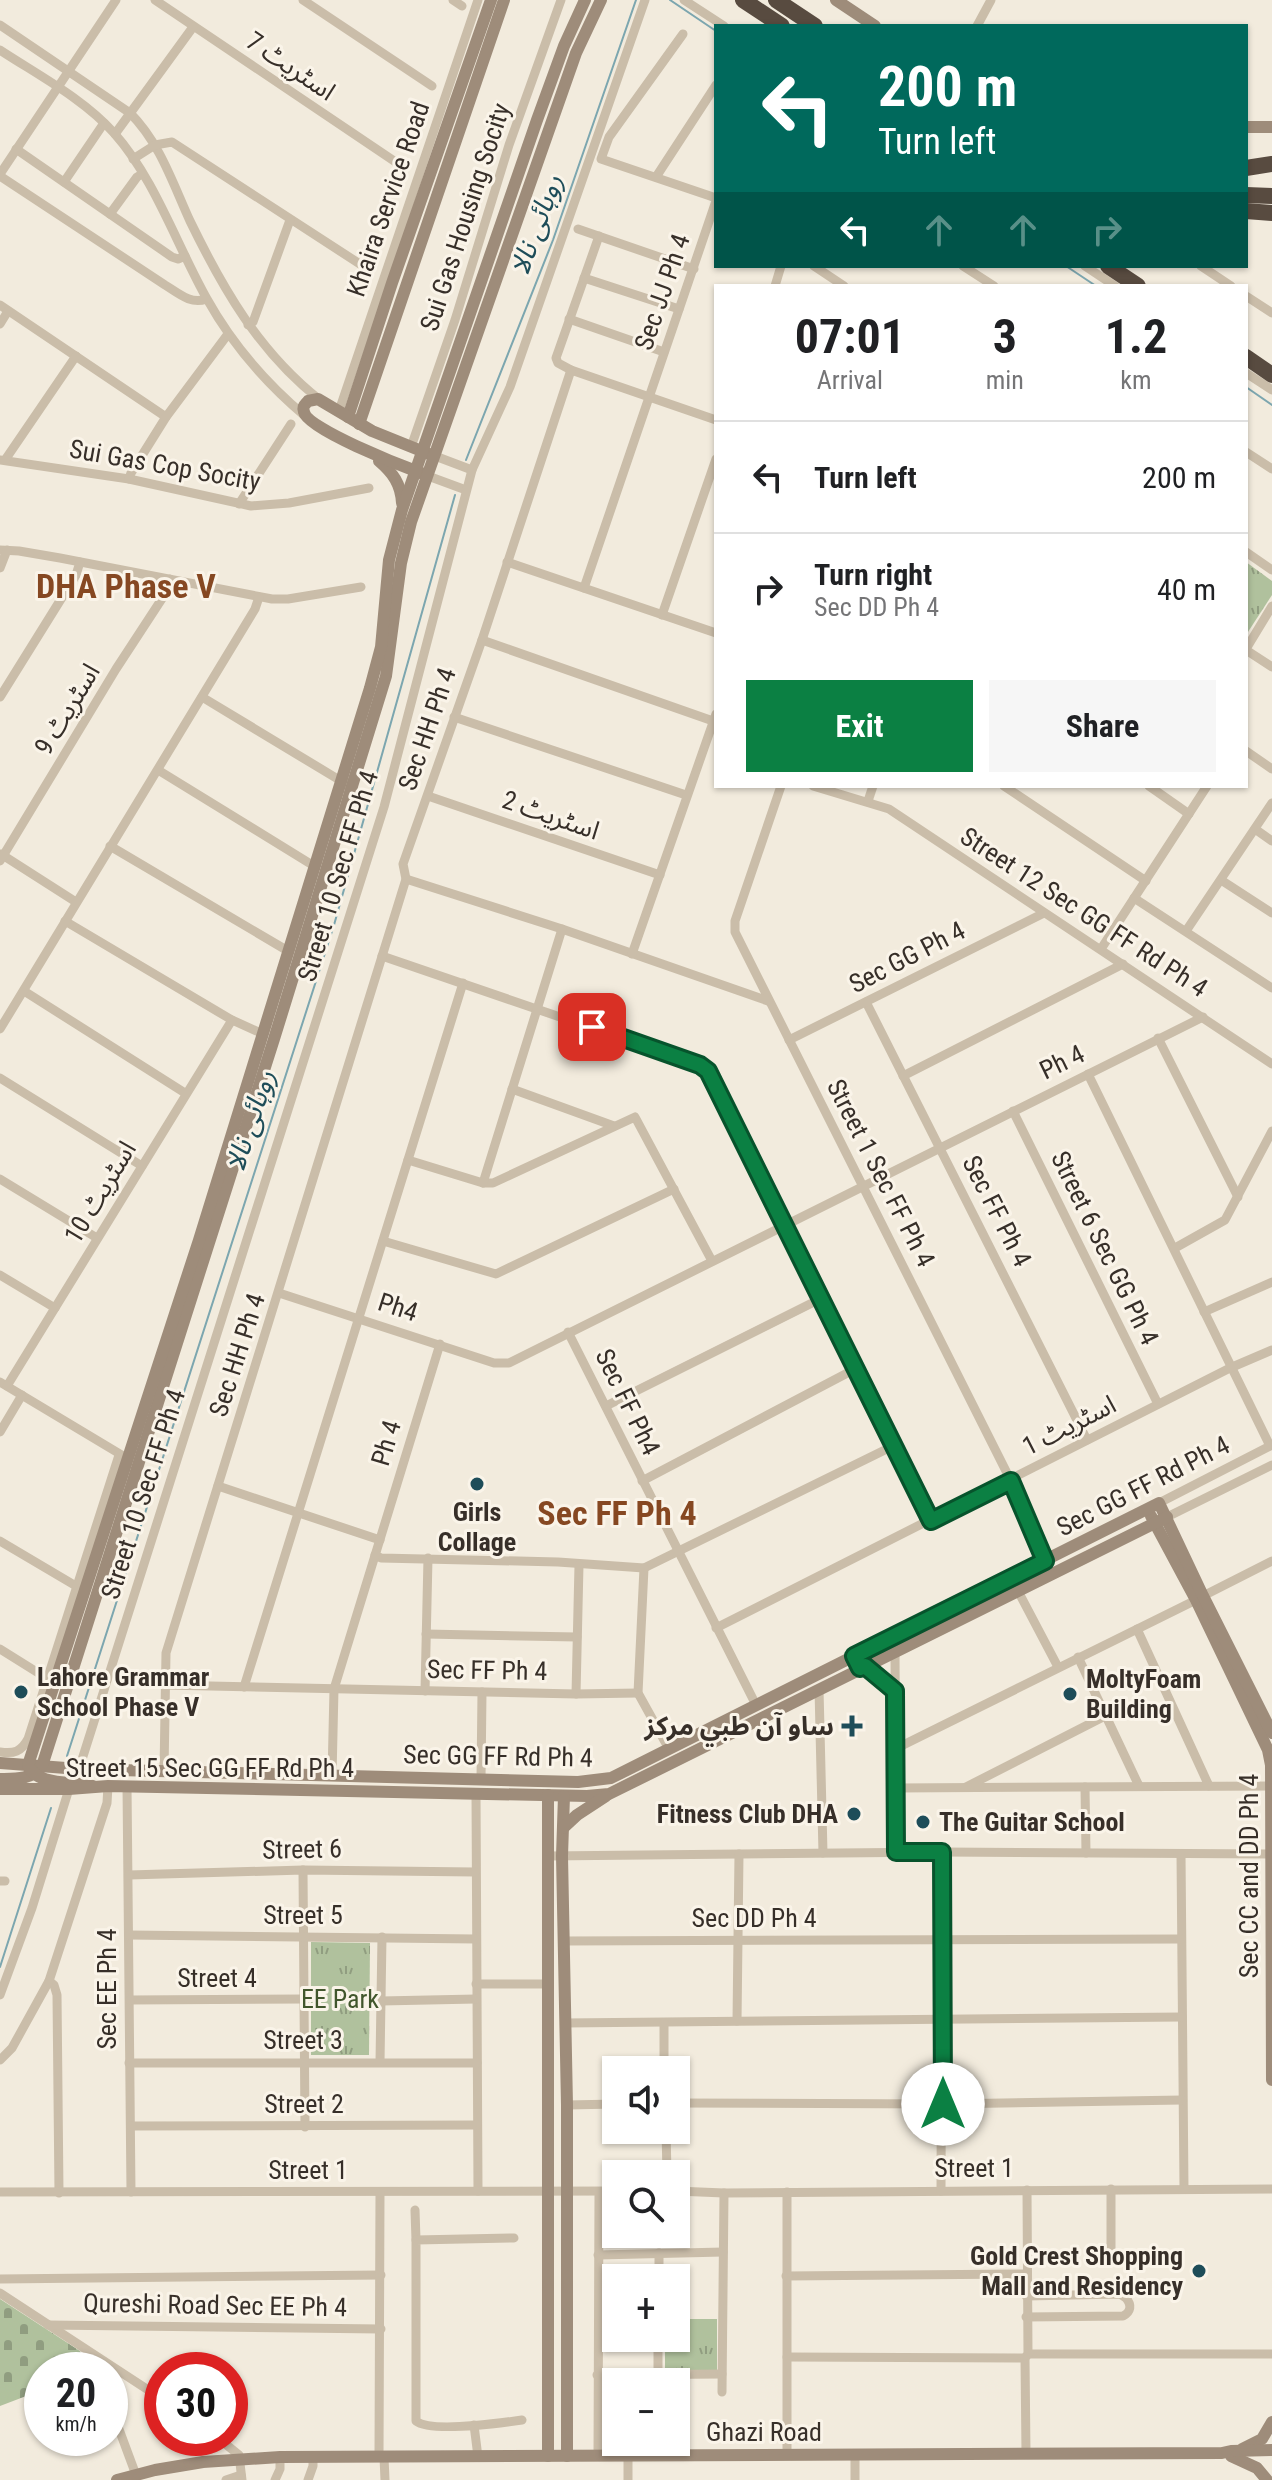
<!DOCTYPE html>
<html lang="en">
<head>
<meta charset="utf-8">
<style>
  :root { --surface:#fff; --page:#f6f6f6; --text:#202124; --muted:#757577; --line:#e0e0e0; --accent:#0b8043 }
  body { margin:0; font-family:"Roboto Condensed","Noto Sans Arabic",sans-serif; background:var(--page); color:var(--text); height:100vh; display:flex; flex-direction:column; font-size:30px; white-space:nowrap }
  * { box-sizing:border-box; margin:0 }
  p { font-size:26px; color:var(--muted) }
  .icon { flex:none; width:44px; height:44px; fill:none; stroke:currentColor; stroke-width:2; stroke-linecap:round; stroke-linejoin:round }
  .map { position:relative; flex:1; overflow:hidden }
  .panel { position:absolute; left:714px; top:284px; width:534px; height:504px; display:flex; flex-direction:column; background:var(--surface); border-radius:0px; box-shadow:0 2px 6px #0004 }
  .panel>* { flex:none }
  .banner { position:absolute; left:714px; top:24px; width:534px; height:244px; border-radius:0px; box-shadow:0 2px 6px #0004; background:#00695c; color:#fff; overflow:hidden }
  .buttons { position:absolute; left:602px; top:2056px; display:grid; gap:16px }
  .buttons a { display:grid; place-items:center; width:88px; height:88px; border-radius:0px; background:var(--surface); box-shadow:0 2px 6px #0004; font-size:40px }
  .speed { position:absolute; left:24px; top:2352px; display:flex; gap:16px; font-size:40px; font-weight:700; text-align:center }
  .speed>* { display:grid; place-content:center; width:104px; height:104px; border-radius:50%; background:var(--surface); box-shadow:0 2px 6px #0004; line-height:1 }
  .speed small { font-size:20px; font-weight:400 }
  .speed .limit { border:12px solid #d22; background:#fff; color:#111 }
  .pin { position:absolute; display:grid; place-items:center; width:68px; height:68px; color:#fff; margin:-34px; border-radius:16px; box-shadow:0 4px 12px #0006 }
  .me { position:absolute; width:88px; margin:-44px; rotate:0deg; stroke-linejoin:round; filter:drop-shadow(0 0 6px #0008) }
  .turn { display:flex; align-items:center; gap:28px; height:168px; padding:0 32px; font-size:36px }
  .turn .icon { width:104px; height:104px; stroke-width:2.5 }
  .turn b { display:block; font-size:56px; line-height:68px }
  .lanes { display:flex; align-items:center; height:76px; padding:0 32px; background:#0003; justify-content:center; gap:40px; direction:ltr }
  .lanes .off { opacity:.35 }
  .eta { display:flex; justify-content:space-evenly; align-items:center; height:136px; text-align:center }
  .eta b { font-size:48px; font-weight:700; line-height:56px }
  .action { display:flex; gap:16px; margin-top:auto; padding:16px 32px }
  .action a { flex:1; height:92px; border-radius:0px; background:var(--accent); color:#fff; font-size:32px; font-weight:700; line-height:92px; text-align:center }
  .action a+a { background:var(--page); color:var(--text) }
  ul { padding:0; list-style:none }
  li { display:flex; align-items:center; gap:24px; height:112px; padding:0 32px; border-top:2px solid var(--line) }
  li div { flex:1 }
  li b { display:block; font-size:30px }
  li em { font-style:normal }
  .map>svg:first-child { display:block }
  .cemetery { fill:url(#cemetery-stones) }
  .park { fill:url(#park-tufts) }
  .lines { fill:none; stroke-linecap:round; stroke-linejoin:round }
  .stream { stroke:#7ca6af; stroke-width:2 }
  .street { stroke:#cabda9; stroke-width:9 }
  .secondary { stroke:#9e8c7a; stroke-width:12 }
  .highway { stroke:#584b40; stroke-width:16 }
  .route-casing { stroke:#07532c; stroke-width:20 }
  .route { stroke:#0b8043; stroke-width:14 }
  .poi-dot { fill:#1e4d59; stroke:#faf4e9; stroke-width:3 }
  .labels { text-anchor:middle; dominant-baseline:central; stroke-width:6; stroke-linejoin:round; paint-order:stroke }
  .street-label { font-size:26px; fill:#372f29; stroke:#faf4e9 }
  .poi-label { font-size:26px; font-weight:bold; fill:#372f29; stroke:#faf4e9; text-anchor:start }
  .park-label { font-size:26px; fill:#41562c; stroke:#faf4e9 }
  .water-label { font-size:28px; font-style:italic; fill:#1e4d59; stroke:#faf4e9 }
  .district-label { font-size:34px; font-weight:bold; fill:#864822; stroke:#faf4e9 }
</style>
</head>
<body>
<div class="map">
<svg width="1272" height="2480" viewBox="0 0 1272 2480">
  <defs>
    <pattern id="cemetery-stones" width="16" height="16" patternUnits="userSpaceOnUse" patternTransform="scale(2)"><rect width="16" height="16" fill="#b0c19d"/><path d="M2 7V4a2 2 0 0 1 4 0v3zM10 15v-3a2 2 0 0 1 4 0v3z" fill="#909d80"/></pattern>
    <pattern id="park-tufts" width="24" height="20" patternUnits="userSpaceOnUse" patternTransform="scale(2)"><rect width="24" height="20" fill="#b0c19d"/><path d="M3 7l-1-3M5 7V3M7 7l1-3M15 17l-1-3M17 17v-4M19 17l1-3" fill="none" stroke="#909d80"/></pattern>
  </defs>
  <rect width="100%" height="100%" fill="#f2ebdd"/>
  <path class="cemetery" d="M0,2299L80,2351L89,2370H42V2390L0,2406Z"/>
  <g class="park">
    <path d="M1246,562L1272,581V595L1246,635Z"/>
    <path d="M311,1942L370,1943L369,2055H311Z"/>
    <path d="M676,2319H717V2371L665,2370V2338H676Z"/>
  </g>
  <g class="lines">
    <g class="stream">
      <path d="M670,0L716,31"/>
      <path d="M1066,266L1096,286"/>
      <path d="M1246,387L1272,405"/>
      <path d="M466,460L553,240L636,0"/>
      <path d="M67,1756L334,925L455,495"/>
      <path d="M0,1967L51,1808"/>
    </g>
    <g class="street">
      <path d="M155,0L403,167"/>
      <path d="M303,0L432,86"/>
      <path d="M453,0L462,6"/>
      <path d="M684,0L724,26"/>
      <path d="M0,25L130,113C160,143 173,184 190,221C223,289 259,352 320,400"/>
      <path d="M977,26L991,0"/>
      <path d="M683,34L609,137L601,159L716,198"/>
      <path d="M0,50C38,75 84,99 114,133C155,179 177,246 207,299C232,344 266,383 305,416"/>
      <path d="M115,134L193,27"/>
      <path d="M16,149L172,257L178,259L185,256"/>
      <path d="M133,159L155,145L172,142L366,268"/>
      <path d="M0,174L116,0"/>
      <path d="M0,176L165,285C178,293 191,305 206,299"/>
      <path d="M656,177L716,85"/>
      <path d="M64,182L104,123"/>
      <path d="M110,214L137,177L142,174"/>
      <path d="M578,229L694,269"/>
      <path d="M599,236L556,358L558,363L571,370L716,420"/>
      <path d="M814,266L844,286"/>
      <path d="M963,266L994,286"/>
      <path d="M1085,266L1115,286"/>
      <path d="M1201,266L1231,286"/>
      <path d="M584,278L679,309"/>
      <path d="M775,286L781,266"/>
      <path d="M1246,296L1272,313"/>
      <path d="M0,305L166,417"/>
      <path d="M569,319L664,352"/>
      <path d="M0,324L8,311"/>
      <path d="M248,325L253,322L290,220"/>
      <path d="M1246,373L1272,390"/>
      <path d="M339,411L478,0"/>
      <path d="M411,447L455,320L509,145L561,0"/>
      <path d="M1246,452L1272,469"/>
      <path d="M435,456L472,470"/>
      <path d="M0,460L129,479L251,506L289,503L369,488"/>
      <path d="M5,460L76,356"/>
      <path d="M428,476L466,490"/>
      <path d="M129,479L131,473L166,417L228,334"/>
      <path d="M239,504L291,424"/>
      <path d="M0,550L19,551L60,558L272,599H288L361,587"/>
      <path d="M1246,552L1272,570"/>
      <path d="M507,562L716,633"/>
      <path d="M0,568L7,550"/>
      <path d="M584,588L716,201"/>
      <path d="M662,615L716,459"/>
      <path d="M482,640L713,721"/>
      <path d="M1246,649L1272,606"/>
      <path d="M1246,650L1272,667"/>
      <path d="M0,697L76,575L80,562"/>
      <path d="M202,697L346,784"/>
      <path d="M454,717L686,795"/>
      <path d="M1246,751L1272,769"/>
      <path d="M158,770L314,866"/>
      <path d="M781,786L735,921V932L1011,1481L1051,1574"/>
      <path d="M813,786L889,809L1272,1064"/>
      <path d="M1004,786L1146,881"/>
      <path d="M1149,786L1189,814"/>
      <path d="M428,796L660,875"/>
      <path d="M868,801L873,786"/>
      <path d="M1255,829L1272,841"/>
      <path d="M110,846L288,951"/>
      <path d="M1,854L76,902"/>
      <path d="M0,861L116,669L167,591L170,579"/>
      <path d="M406,879L562,929L768,1001"/>
      <path d="M1221,880L1272,913"/>
      <path d="M1134,898L1272,988"/>
      <path d="M65,921L232,1020L263,1034"/>
      <path d="M1186,931L1272,803"/>
      <path d="M1101,949L1207,786"/>
      <path d="M632,954L716,714"/>
      <path d="M382,956L700,1065L708,1071L931,1521"/>
      <path d="M24,991L185,1093"/>
      <path d="M866,1002L1087,1440"/>
      <path d="M0,1029L255,609L259,597"/>
      <path d="M1158,1038L1238,1197"/>
      <path d="M789,1040L1044,913"/>
      <path d="M1088,1074L1270,1446"/>
      <path d="M903,1076L1123,964"/>
      <path d="M0,1078L142,1166"/>
      <path d="M512,1089L614,1126"/>
      <path d="M1013,1111L1158,1404"/>
      <path d="M408,1160L483,1183H493L635,1117L712,1261"/>
      <path d="M0,1179L97,1238"/>
      <path d="M483,1183L562,929"/>
      <path d="M383,1241L496,1274L674,1189"/>
      <path d="M1175,1248L1225,1220L1272,1131"/>
      <path d="M0,1275L55,1308"/>
      <path d="M279,1293L494,1363H509L1203,1017"/>
      <path d="M1204,1312L1272,1282"/>
      <path d="M568,1332L756,1705"/>
      <path d="M0,1382L125,1457"/>
      <path d="M7,1386L232,1020"/>
      <path d="M606,1406L820,1299"/>
      <path d="M0,1432L22,1395"/>
      <path d="M642,1481L855,1369"/>
      <path d="M218,1486L380,1540"/>
      <path d="M1159,1503L1272,1445"/>
      <path d="M1167,1517L1272,1465"/>
      <path d="M0,1541L76,1586"/>
      <path d="M375,1555L381,1558L558,1562L644,1568L893,1446"/>
      <path d="M644,1568L638,1693L669,1749"/>
      <path d="M1018,1591L1058,1667"/>
      <path d="M1203,1596L1272,1561"/>
      <path d="M716,1628L1230,1368L1272,1350"/>
      <path d="M1137,1629L1209,1786"/>
      <path d="M426,1634L577,1637"/>
      <path d="M0,1649L48,1679"/>
      <path d="M895,1652L896,1852"/>
      <path d="M1078,1657L1139,1786"/>
      <path d="M865,1666L895,1691"/>
      <path d="M164,1685L576,1694L638,1693"/>
      <path d="M244,1687L463,983"/>
      <path d="M819,1689L823,1853"/>
      <path d="M425,1691L428,1558"/>
      <path d="M576,1694L579,1565"/>
      <path d="M895,1749L1196,1600"/>
      <path d="M0,1752C14,1754 21,1752 28,1739L119,1455"/>
      <path d="M79,1769L384,807L472,470L510,387L645,0"/>
      <path d="M164,1771L166,1653L406,879L403,864L482,640L571,370"/>
      <path d="M332,1776L334,1689L440,1344"/>
      <path d="M481,1779L482,1692"/>
      <path d="M127,1786L131,2192"/>
      <path d="M966,1787L1105,1716"/>
      <path d="M1085,1787L1086,1853"/>
      <path d="M896,1788L1272,1786"/>
      <path d="M476,1793L478,2191"/>
      <path d="M1181,1854L1184,2189"/>
      <path d="M548,1856L942,1852L1271,1854"/>
      <path d="M303,1870L305,2127"/>
      <path d="M129,1875L303,1870L475,1872"/>
      <path d="M0,1881H5"/>
      <path d="M129,1935L476,1939"/>
      <path d="M564,1941L1181,1939"/>
      <path d="M49,1981L54,1985L57,1995L59,2193"/>
      <path d="M476,1984H548"/>
      <path d="M0,1995L32,1908L69,1789"/>
      <path d="M130,2000L304,1999"/>
      <path d="M381,2001L476,1999"/>
      <path d="M737,2021L739,1854"/>
      <path d="M565,2023L1182,2017"/>
      <path d="M664,2023V2070"/>
      <path d="M0,2060L12,2048L49,1981L107,1803L108,1786"/>
      <path d="M380,2062L382,1937"/>
      <path d="M129,2063H477"/>
      <path d="M676,2103L943,2104L1182,2100"/>
      <path d="M567,2105L616,2104"/>
      <path d="M131,2126L477,2125"/>
      <path d="M666,2130L667,2174"/>
      <path d="M1111,2189V2262"/>
      <path d="M676,2191L724,2193L1272,2189"/>
      <path d="M941,2191L942,1852"/>
      <path d="M0,2192L616,2191"/>
      <path d="M415,2210L416,2240"/>
      <path d="M514,2238L416,2240V2421C431,2433 501,2423 522,2420"/>
      <path d="M598,2255L723,2252"/>
      <path d="M786,2276L1026,2274"/>
      <path d="M659,2278V2253"/>
      <path d="M0,2279L381,2275"/>
      <path d="M0,2293L162,2399"/>
      <path d="M1026,2296L1120,2294L1126,2298C1132,2305 1131,2312 1123,2316L1026,2317"/>
      <path d="M48,2325L381,2329"/>
      <path d="M1028,2354H1272"/>
      <path d="M787,2357L1025,2358"/>
      <path d="M597,2375L722,2374"/>
      <path d="M658,2375V2338"/>
      <path d="M722,2392L724,2193"/>
      <path d="M110,2405L136,2475"/>
      <path d="M474,2425L478,2457"/>
      <path d="M218,2438L239,2455L242,2480"/>
      <path d="M1026,2453L1025,2358L1028,2354L1027,2190"/>
      <path d="M787,2454V2192"/>
      <path d="M598,2455L599,2192"/>
      <path d="M628,2455V2480"/>
      <path d="M379,2457L380,2193"/>
      <path d="M384,2457L385,2480"/>
      <path d="M226,2480L241,2475"/>
      <path d="M275,2480L280,2469V2457"/>
      <path d="M308,2480L313,2466V2456"/>
      <path d="M855,2480V2454"/>
    </g>
    <g class="secondary">
      <path d="M836,0L875,26"/>
      <path d="M1246,127H1272"/>
      <path d="M348,417L392,283L491,0"/>
      <path d="M359,424L504,0"/>
      <path d="M379,461C393,473 401,484 402,503"/>
      <path d="M421,473C402,466 307,429 304,412C302,406 305,405 308,401L318,399L372,431L429,454"/>
      <path d="M1151,1516L1196,1600L1268,1750L1271,1765L1272,2080"/>
      <path d="M0,1763L79,1769L578,1782L611,1778L1159,1503L1203,1596L1272,1733"/>
      <path d="M0,1779C16,1779 31,1780 42,1766L274,1039L386,676L401,563L411,522L576,53L601,0"/>
      <path d="M93,1786C72,1781 36,1786 28,1765L199,1240L370,688L381,647L389,560L402,510L537,120L564,46L585,0"/>
      <path d="M0,1789H69L108,1786L587,1796L609,1794L1167,1517"/>
      <path d="M564,1796L562,1856L567,2105V2456"/>
      <path d="M563,1828L577,1815L606,1796"/>
      <path d="M1242,2449L1262,2439L1272,2422"/>
      <path d="M548,2456V1795"/>
      <path d="M1231,2456L1257,2468L1267,2480"/>
      <path d="M117,2480L155,2470L203,2462L280,2457L1222,2453L1231,2451L1272,2450"/>
    </g>
    <g class="highway">
      <path d="M743,0L782,26"/>
      <path d="M776,0L815,26"/>
      <path d="M1246,168L1272,164"/>
      <path d="M1246,195L1272,196"/>
      <path d="M1246,211L1272,213"/>
      <path d="M1108,266L1138,286"/>
      <path d="M1246,357L1272,375"/>
    </g>
  </g>
  <g class="lines">
    <defs>
      <path id="route" d="M592,1027L700,1065L708,1071L931,1521L1011,1481L1045,1561L854,1656L860,1668L865,1666L895,1691L896,1852H942L943,2104"/>
    </defs>
    <use href="#route" class="route-casing"/>
    <use href="#route" class="route"/>
  </g>
  <g class="poi-dot">
    <circle cx="477" cy="1484" r="8"/>
    <circle cx="21" cy="1692" r="8"/>
    <circle cx="1070" cy="1694" r="8"/>
    <path d="M848 1714h8v8h8v8h-8v8h-8v-8h-8v-8h8z"/>
    <circle cx="854" cy="1814" r="8"/>
    <circle cx="923" cy="1822" r="8"/>
    <circle cx="1199" cy="2271" r="8"/>
  </g>
  <g class="labels">
    <g class="street-label">
      <text transform="translate(291 66) rotate(34)">اسٹریٹ 7</text>
      <text transform="translate(388 199) rotate(-71)">Khaira Service Road</text>
      <text transform="translate(465 217) rotate(-72)">Sui Gas Housing Socity</text>
      <text transform="translate(662 292) rotate(-71)">Sec JJ Ph 4</text>
      <text transform="translate(165 465) rotate(10)">Sui Gas Cop Socity</text>
      <text transform="translate(67 709) rotate(-59)">اسٹریٹ 9</text>
      <text transform="translate(427 729) rotate(-71)">Sec HH Ph 4</text>
      <text transform="translate(551 815) rotate(19)">اسٹریٹ 2</text>
      <text transform="translate(338 876) rotate(-73)">Street 10 Sec FF Ph 4</text>
      <text transform="translate(1084 912) rotate(33)">Street 12 Sec GG FF Rd Ph 4</text>
      <text transform="translate(907 957) rotate(-27)">Sec GG Ph 4</text>
      <text transform="translate(1062 1062) rotate(-26)">Ph 4</text>
      <text transform="translate(881 1173) rotate(63)">Street 1 Sec FF Ph 4</text>
      <text transform="translate(100 1192) rotate(-59)">اسٹریٹ 10</text>
      <text transform="translate(997 1211) rotate(63)">Sec FF Ph 4</text>
      <text transform="translate(1105 1248) rotate(64)">Street 6 Sec GG Ph 4</text>
      <text transform="translate(398 1307) rotate(18)">Ph4</text>
      <text transform="translate(237 1355) rotate(-72)">Sec HH Ph 4</text>
      <text transform="translate(628 1402) rotate(64)">Sec FF Ph4</text>
      <text transform="translate(1069 1425) rotate(-27)">اسٹریٹ 1</text>
      <text transform="translate(386 1443) rotate(-73)">Ph 4</text>
      <text transform="translate(1143 1486) rotate(-27)">Sec GG FF Rd Ph 4</text>
      <text transform="translate(143 1494) rotate(-72)">Street 10 Sec FF Ph 4</text>
      <text transform="translate(487 1670) rotate(1)">Sec FF Ph 4</text>
      <text transform="translate(498 1756) rotate(1)">Sec GG FF Rd Ph 4</text>
      <text x="210" y="1768">Street 15 Sec GG FF Rd Ph 4</text>
      <text transform="translate(302 1849) rotate(-1)">Street 6</text>
      <text transform="translate(1249 1876) rotate(-90)">Sec CC and DD Ph 4</text>
      <text x="303" y="1915">Street 5</text>
      <text x="754" y="1918">Sec DD Ph 4</text>
      <text x="217" y="1978">Street 4</text>
      <text transform="translate(107 1989) rotate(-90)">Sec EE Ph 4</text>
      <text x="303" y="2040">Street 3</text>
      <text x="304" y="2104">Street 2</text>
      <text x="974" y="2168">Street 1</text>
      <text x="308" y="2170">Street 1</text>
      <text transform="translate(215 2305) rotate(1)">Qureshi Road Sec EE Ph 4</text>
      <text x="764" y="2432">Ghazi Road</text>
    </g>
    <g class="poi-label">
      <text x="477" y="1512" text-anchor="middle">Girls<tspan x="477" dy="30">Collage</tspan></text>
      <text x="37" y="1677">Lahore Grammar<tspan x="37" dy="30">School Phase V</tspan></text>
      <text x="1086" y="1679">MoltyFoam<tspan x="1086" dy="30">Building</tspan></text>
      <text x="834" y="1726" text-anchor="end">ساو آن طبي مرکز</text>
      <text x="838" y="1814" text-anchor="end">Fitness Club DHA</text>
      <text x="939" y="1822">The Guitar School</text>
      <text x="1183" y="2256" text-anchor="end">Gold Crest Shopping<tspan x="1183" dy="30">Mall and Residency</tspan></text>
    </g>
    <g class="park-label">
      <text x="340" y="1999">EE Park</text>
    </g>
    <g class="water-label">
      <text transform="translate(536 225) rotate(-70)">روہائی نالا</text>
      <text transform="translate(250 1121) rotate(-72)">روہائی نالا</text>
    </g>
    <g class="district-label">
      <text x="126" y="586">DHA Phase V</text>
      <text x="617" y="1513">Sec FF Ph 4</text>
    </g>
  </g>
</svg>
<div class="buttons">
<a><svg class="icon" aria-label="sound" viewBox="0 0 24 24"><path d="M4 9h4l5-4v14l-5-4H4zM17 9q2 3 0 6"/></svg></a>
<a><svg class="icon" aria-label="search" viewBox="0 0 24 24"><circle cx="10" cy="10" r="6"/><path d="M15 15l6 6"/></svg></a>
<a>+</a>
<a>−</a>
</div>
<div class="speed"><div>20<small>km/h</small></div><div class="limit">30</div></div>
<div class="pin" style="left:592px;top:1027px;background:#d93025"><svg class="icon" aria-label="arrive" viewBox="0 0 24 24"><path d="M6 21V4h12l-3 4 3 4H6"/></svg></div>
<svg class="me" style="left:943px;top:2104px" viewBox="-20 -20 40 40"><circle r="19" fill="#fff"/><path d="M0-13L10 11 0 6-10 11z" fill="#0b8043"/></svg>
<div class="banner">
<div class="turn"><svg class="icon" aria-label="left" viewBox="0 0 24 24"><path d="M17 20v-9H6M10 6l-5 5 5 5"/></svg><div><b>200 m</b>Turn left</div></div>
<div class="lanes"><svg class="icon" aria-label="left" viewBox="0 0 24 24"><path d="M17 20v-9H6M10 6l-5 5 5 5"/></svg><svg class="icon off" aria-label="ahead" viewBox="0 0 24 24"><path d="M12 20V5M6 11l6-6 6 6"/></svg><svg class="icon off" aria-label="ahead" viewBox="0 0 24 24"><path d="M12 20V5M6 11l6-6 6 6"/></svg><svg class="icon off" aria-label="right" viewBox="0 0 24 24"><path d="M7 20v-9h11M14 6l5 5-5 5"/></svg></div>
</div>
<section class="panel">
<div class="eta">
<div><b>07:01</b><p>Arrival</p></div>
<div><b>3</b><p>min</p></div>
<div><b>1.2</b><p>km</p></div>
</div>
<ul>
<li><svg class="icon" aria-label="left" viewBox="0 0 24 24"><path d="M17 20v-9H6M10 6l-5 5 5 5"/></svg><div><b>Turn left</b></div><em>200 m</em></li>
<li><svg class="icon" aria-label="right" viewBox="0 0 24 24"><path d="M7 20v-9h11M14 6l5 5-5 5"/></svg><div><b>Turn right</b><p>Sec DD Ph 4</p></div><em>40 m</em></li>
</ul>
<div class="action"><a>Exit</a><a>Share</a></div>
</section>
</div>
</body>
</html>
